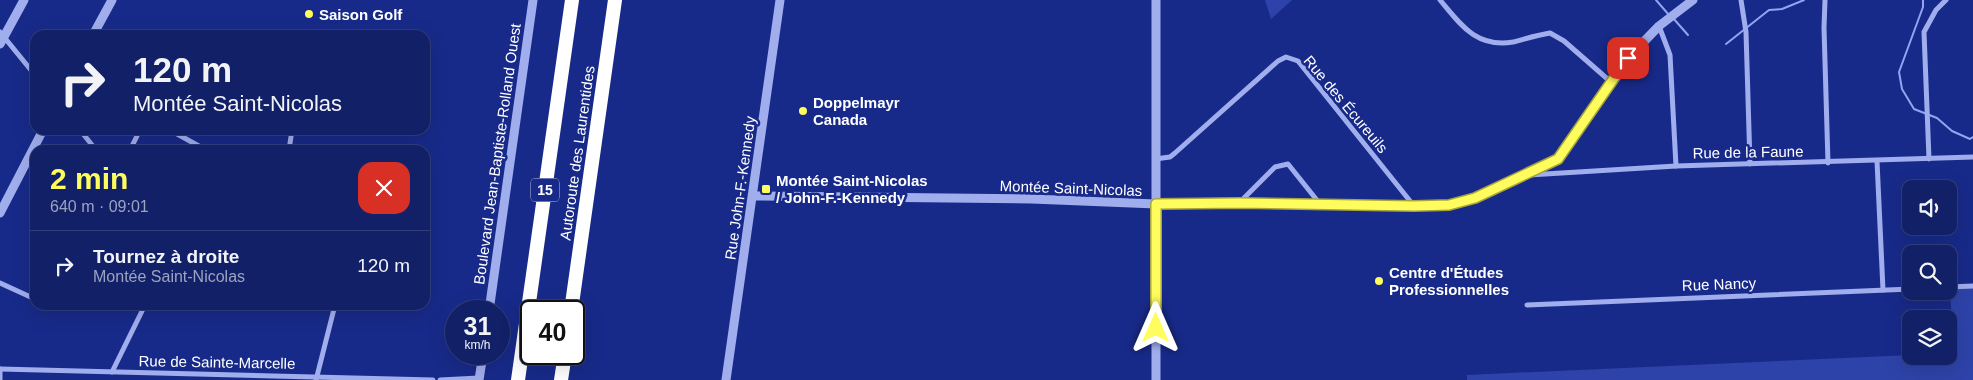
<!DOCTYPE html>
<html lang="fr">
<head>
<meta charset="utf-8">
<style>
  :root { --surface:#122067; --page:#1f2d70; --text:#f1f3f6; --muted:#9ca3c0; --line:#313e7b; --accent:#fffd5d }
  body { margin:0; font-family:Helvetica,sans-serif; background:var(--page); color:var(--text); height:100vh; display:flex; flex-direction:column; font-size:19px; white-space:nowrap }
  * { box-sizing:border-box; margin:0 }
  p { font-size:16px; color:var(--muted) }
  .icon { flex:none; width:28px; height:28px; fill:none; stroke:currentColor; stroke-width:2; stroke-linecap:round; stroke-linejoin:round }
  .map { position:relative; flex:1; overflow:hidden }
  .details { position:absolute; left:30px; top:145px; width:400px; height:165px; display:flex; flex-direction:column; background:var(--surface); border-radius:15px; box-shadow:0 5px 20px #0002,0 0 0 1px var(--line) }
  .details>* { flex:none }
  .top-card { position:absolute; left:30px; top:30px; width:400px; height:105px; border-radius:15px; box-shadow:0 5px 20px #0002,0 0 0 1px var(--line); background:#122067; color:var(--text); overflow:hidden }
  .buttons { position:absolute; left:1902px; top:180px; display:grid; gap:10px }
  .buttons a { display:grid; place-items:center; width:55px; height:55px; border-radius:10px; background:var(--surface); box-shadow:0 5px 20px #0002,0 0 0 1px var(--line); font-size:25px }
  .speed { position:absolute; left:445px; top:300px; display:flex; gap:10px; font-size:25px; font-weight:700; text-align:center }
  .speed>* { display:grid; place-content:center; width:65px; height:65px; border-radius:50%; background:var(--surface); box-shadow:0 5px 20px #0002,0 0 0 1px var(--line); line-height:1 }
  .speed small { font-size:12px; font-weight:400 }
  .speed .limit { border:2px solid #111; border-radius:8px; background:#fff; color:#111 }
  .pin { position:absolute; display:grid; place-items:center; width:42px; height:42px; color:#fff; margin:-21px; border-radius:10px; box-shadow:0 2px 8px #0006 }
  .me { position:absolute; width:55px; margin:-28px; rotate:0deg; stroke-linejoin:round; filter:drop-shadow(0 0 4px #0008) }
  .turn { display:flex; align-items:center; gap:18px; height:105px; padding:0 20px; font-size:22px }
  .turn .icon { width:65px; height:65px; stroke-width:2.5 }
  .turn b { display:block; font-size:35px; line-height:42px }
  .round { display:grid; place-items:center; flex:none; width:52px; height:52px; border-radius:15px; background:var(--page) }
  .headline { display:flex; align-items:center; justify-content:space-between; height:85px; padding:0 20px }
  h1 { font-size:30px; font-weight:700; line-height:38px; color:var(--accent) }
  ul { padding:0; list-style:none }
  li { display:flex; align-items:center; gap:15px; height:70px; padding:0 20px; border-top:1px solid var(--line) }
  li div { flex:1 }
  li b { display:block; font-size:19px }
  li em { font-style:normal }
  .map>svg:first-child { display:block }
  .green { fill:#2e43a9 }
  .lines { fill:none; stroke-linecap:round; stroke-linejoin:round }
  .stream { stroke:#93a4f0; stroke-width:2 }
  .minor { stroke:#a0aeee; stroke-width:5 }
  .tertiary { stroke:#a0aeee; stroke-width:9 }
  .motorway { stroke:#fff; stroke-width:14 }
  .route-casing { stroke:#a6a43c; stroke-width:12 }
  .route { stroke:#fffd5d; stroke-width:9 }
  .poi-dot { fill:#fffd5d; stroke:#182a89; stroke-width:2 }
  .labels { text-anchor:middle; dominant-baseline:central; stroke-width:5; stroke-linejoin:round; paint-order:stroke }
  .shield { fill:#182a89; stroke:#babfdc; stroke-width:1 }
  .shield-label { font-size:14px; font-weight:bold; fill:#fff }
  .poi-label { font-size:15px; font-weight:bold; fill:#fff; stroke:#182a89; text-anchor:start }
  .street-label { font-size:15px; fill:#fff; stroke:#182a89 }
</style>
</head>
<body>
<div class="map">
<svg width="1973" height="380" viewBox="0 0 1973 380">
  <rect width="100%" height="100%" fill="#182a89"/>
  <g class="green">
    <path d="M1265,0H1292L1271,19Z"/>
    <path d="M1973,286V380H1467V375L1911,355L1949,356V353H1953L1950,287Z"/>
  </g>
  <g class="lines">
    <g class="stream">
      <path d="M1656,0L1669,15"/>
      <path d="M1923,0V7L1899,72L1902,89L1914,109L1937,118L1952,131L1970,139L1973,137"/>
      <path d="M1673,18L1688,35"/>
      <path d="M1726,44L1769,10L1782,9L1804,0"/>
    </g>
    <g class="minor">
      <path d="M1440,0C1461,25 1476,48 1513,42C1525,39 1537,35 1550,33L1564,41L1611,82"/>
      <path d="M1741,0L1746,32L1750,164"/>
      <path d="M1825,0L1824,28L1828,163"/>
      <path d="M1659,26L1670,55L1676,166"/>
      <path d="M0,32L35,75"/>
      <path d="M80,130L96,150"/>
      <path d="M170,130L206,150"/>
      <path d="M130,150L140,130"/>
      <path d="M289,150L292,130"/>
      <path d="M1155,159L1170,157L1175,153L1278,61L1286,57L1298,61L1414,206"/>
      <path d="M1929,159L1924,32L1936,10L1946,0"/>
      <path d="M1877,161L1883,290"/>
      <path d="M1529,175L1676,166L1973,157"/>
      <path d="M1240,202L1275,167L1288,164L1320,204"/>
      <path d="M0,283L35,299"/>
      <path d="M1949,287L1973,286"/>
      <path d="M1527,305L1911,289"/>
      <path d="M0,369L433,380"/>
      <path d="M112,372L145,305"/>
      <path d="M0,380V369"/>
      <path d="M316,380L335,305"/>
      <path d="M440,380L479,378"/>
    </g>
    <g class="tertiary">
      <path d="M1156,0V380"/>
      <path d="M93,35L112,0"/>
      <path d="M0,44L24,0"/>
      <path d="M753,196L1032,199L1156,204L1240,203L1414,206L1449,205L1475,198L1558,159L1628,58L1659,26L1693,0"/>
      <path d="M0,213L43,130"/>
      <path d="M489,311L533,0"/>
      <path d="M479,380L483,354"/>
      <path d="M726,380L780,0"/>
    </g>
    <g class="motorway">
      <path d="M571,311L615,0"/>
      <path d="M518,380L572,0"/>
      <path d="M561,380L565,354"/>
    </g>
  </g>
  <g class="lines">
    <defs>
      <path id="route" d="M1156,328V204L1240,203L1414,206L1449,205L1475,198L1558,159L1628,58"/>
    </defs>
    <use href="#route" class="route-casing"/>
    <use href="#route" class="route"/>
  </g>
  <g class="poi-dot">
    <circle cx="309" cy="14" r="5"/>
    <circle cx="803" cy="111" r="5"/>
    <rect x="761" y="184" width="10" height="10" rx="2.5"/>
    <circle cx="1379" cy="281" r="5"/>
  </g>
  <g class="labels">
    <rect class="shield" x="531" y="178.5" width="28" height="23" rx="4"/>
    <g class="shield-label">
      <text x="545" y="190">15</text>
    </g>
    <g class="poi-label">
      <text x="319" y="14">Saison Golf</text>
      <text x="813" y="102">Doppelmayr<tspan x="813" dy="17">Canada</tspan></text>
      <text x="776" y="180">Montée Saint-Nicolas<tspan x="776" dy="17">/ John-F.-Kennedy</tspan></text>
      <text x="1389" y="272">Centre d'Études<tspan x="1389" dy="17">Professionnelles</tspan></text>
    </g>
    <g class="street-label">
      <text transform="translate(1346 104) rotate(50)">Rue des Écureuils</text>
      <text transform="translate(1748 152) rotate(-1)">Rue de la Faune</text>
      <text transform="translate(577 153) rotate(-82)">Autoroute des Laurentides</text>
      <text transform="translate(497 154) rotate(-82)">Boulevard Jean-Baptiste-Rolland Ouest</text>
      <text transform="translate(740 188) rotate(-82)">Rue John-F.-Kennedy</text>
      <text transform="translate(1071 188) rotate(2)">Montée Saint-Nicolas</text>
      <text transform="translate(1719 284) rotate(-2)">Rue Nancy</text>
      <text transform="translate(217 362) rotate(1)">Rue de Sainte-Marcelle</text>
    </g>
  </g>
</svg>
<div class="buttons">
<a><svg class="icon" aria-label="sound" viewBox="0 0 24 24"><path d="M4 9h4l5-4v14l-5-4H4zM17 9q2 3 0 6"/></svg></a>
<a><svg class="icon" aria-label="search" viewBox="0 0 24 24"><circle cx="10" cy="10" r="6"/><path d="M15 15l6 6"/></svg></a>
<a><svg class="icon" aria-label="layers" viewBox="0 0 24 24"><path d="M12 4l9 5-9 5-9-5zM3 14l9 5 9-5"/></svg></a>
</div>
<div class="speed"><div>31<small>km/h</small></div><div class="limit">40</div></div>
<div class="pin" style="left:1628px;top:58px;background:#d93025"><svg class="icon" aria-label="arrive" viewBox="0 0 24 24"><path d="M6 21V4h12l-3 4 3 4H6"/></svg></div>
<svg class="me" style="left:1156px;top:328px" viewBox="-20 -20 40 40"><path d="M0-17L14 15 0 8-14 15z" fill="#fffd5d" stroke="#fff" stroke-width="4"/></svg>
<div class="top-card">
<div class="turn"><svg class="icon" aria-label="right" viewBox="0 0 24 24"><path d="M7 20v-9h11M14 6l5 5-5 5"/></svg><div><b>120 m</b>Montée Saint-Nicolas</div></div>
</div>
<section class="details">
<div class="headline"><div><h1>2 min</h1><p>640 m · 09:01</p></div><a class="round" style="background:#d93025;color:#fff"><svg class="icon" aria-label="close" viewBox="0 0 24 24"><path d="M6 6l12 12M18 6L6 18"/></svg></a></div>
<ul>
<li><svg class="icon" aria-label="right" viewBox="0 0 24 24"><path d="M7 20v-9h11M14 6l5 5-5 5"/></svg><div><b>Tournez à droite</b><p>Montée Saint-Nicolas</p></div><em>120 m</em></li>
</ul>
</section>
</div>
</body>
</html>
